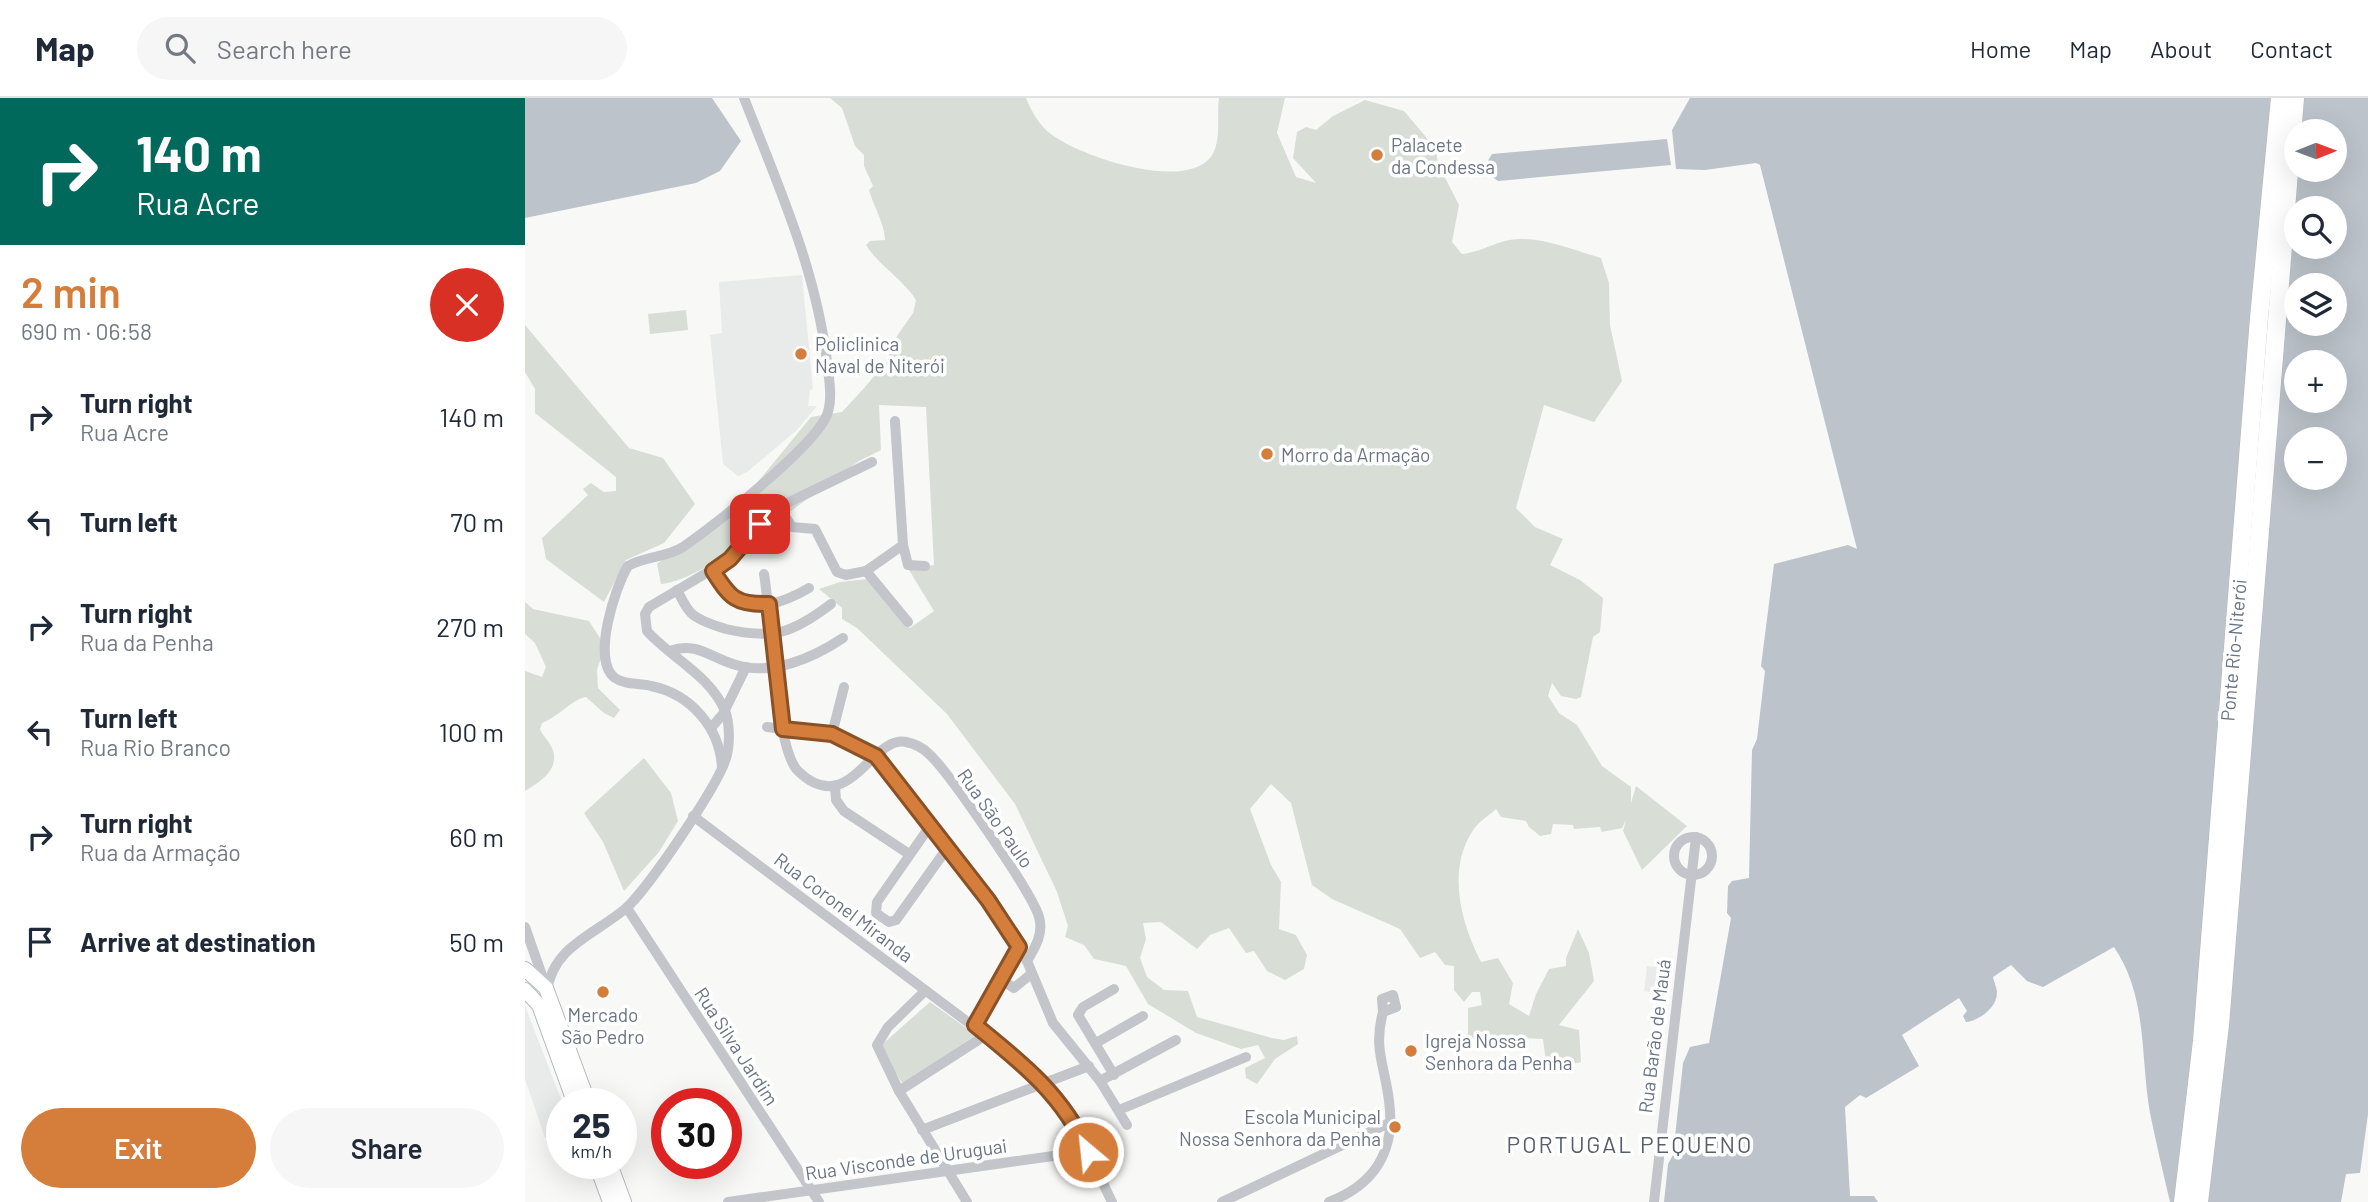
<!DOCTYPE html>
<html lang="en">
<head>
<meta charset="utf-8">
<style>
  :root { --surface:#fff; --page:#f6f6f7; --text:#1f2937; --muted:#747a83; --line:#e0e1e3; --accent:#d57d3a }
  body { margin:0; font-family:Barlow,sans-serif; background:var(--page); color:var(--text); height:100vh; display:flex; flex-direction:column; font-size:26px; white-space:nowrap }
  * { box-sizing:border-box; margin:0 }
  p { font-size:23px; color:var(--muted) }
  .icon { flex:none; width:38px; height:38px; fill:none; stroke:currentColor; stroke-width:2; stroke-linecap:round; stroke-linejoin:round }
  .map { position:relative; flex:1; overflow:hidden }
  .sheet { display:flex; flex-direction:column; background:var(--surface); width:525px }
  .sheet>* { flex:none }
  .top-card { background:#00695c; color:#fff; overflow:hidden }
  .needle { width:46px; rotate:89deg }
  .fabs { position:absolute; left:1759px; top:21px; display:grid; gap:14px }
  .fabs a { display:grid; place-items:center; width:63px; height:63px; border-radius:50%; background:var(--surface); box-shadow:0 7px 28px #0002; font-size:35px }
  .speed { position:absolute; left:21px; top:990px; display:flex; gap:14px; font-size:35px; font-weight:700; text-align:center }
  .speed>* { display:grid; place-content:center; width:91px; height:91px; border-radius:50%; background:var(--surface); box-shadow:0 7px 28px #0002; line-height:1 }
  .speed small { font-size:18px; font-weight:400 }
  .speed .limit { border:10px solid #d22; background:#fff; color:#111 }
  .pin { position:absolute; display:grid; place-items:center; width:60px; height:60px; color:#fff; margin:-30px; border-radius:14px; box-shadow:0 4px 10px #0006 }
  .me { position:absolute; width:77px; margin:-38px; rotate:332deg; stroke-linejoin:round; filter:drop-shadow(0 0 5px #0008) }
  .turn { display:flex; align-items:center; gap:24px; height:147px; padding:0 21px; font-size:32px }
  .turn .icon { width:91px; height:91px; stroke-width:2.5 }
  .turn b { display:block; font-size:49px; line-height:60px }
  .round { display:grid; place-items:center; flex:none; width:74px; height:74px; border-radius:37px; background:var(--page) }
  .overview { display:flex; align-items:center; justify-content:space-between; height:119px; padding:0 21px }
  h1 { font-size:42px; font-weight:600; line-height:52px; color:var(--accent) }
  .action { display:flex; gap:14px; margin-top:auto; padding:14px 21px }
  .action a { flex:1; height:80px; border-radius:42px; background:var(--accent); color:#fff; font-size:28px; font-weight:600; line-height:80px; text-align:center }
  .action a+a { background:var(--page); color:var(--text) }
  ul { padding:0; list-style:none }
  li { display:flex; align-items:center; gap:21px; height:105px; padding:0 21px }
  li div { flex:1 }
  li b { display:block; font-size:26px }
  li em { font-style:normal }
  header { display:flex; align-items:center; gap:42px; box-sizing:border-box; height:98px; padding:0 35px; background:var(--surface); border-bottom:2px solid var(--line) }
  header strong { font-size:33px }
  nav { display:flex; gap:38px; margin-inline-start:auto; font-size:24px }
  .search { width:490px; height:63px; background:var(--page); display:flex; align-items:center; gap:18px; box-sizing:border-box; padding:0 24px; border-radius:38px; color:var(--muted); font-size:26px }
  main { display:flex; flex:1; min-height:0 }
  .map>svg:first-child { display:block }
  .built { fill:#e9eaea }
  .green { fill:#d8ddd6 }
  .water { fill:#bcc3ca; fill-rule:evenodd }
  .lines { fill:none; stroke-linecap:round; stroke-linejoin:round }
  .secondary-casing { stroke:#b5b9be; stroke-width:16 }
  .motorway-casing { stroke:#b6b8bc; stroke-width:19 }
  .minor { stroke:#c3c5ca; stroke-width:10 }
  .secondary { stroke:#fff; stroke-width:14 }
  .motorway { stroke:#fff; stroke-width:18 }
  .route-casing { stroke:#8a5126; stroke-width:18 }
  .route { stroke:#d57d3a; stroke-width:12 }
  .poi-dot { fill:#d57d3a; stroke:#fff; stroke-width:2.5 }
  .labels { text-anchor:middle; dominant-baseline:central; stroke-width:7; stroke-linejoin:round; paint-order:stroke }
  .poi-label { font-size:19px; fill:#6a7485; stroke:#fff; text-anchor:start }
  .street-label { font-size:19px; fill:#6a7485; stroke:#fff }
  .quarter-label { font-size:23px; letter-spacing:2px; fill:#585f6b; stroke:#fff }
</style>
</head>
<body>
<header>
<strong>Map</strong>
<div class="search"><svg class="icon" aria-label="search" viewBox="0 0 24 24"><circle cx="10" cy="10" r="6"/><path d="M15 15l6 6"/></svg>Search here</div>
<nav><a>Home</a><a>Map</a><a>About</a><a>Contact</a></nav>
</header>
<main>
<section class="sheet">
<div class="top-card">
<div class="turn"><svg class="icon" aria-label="right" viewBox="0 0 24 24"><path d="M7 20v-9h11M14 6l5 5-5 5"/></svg><div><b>140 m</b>Rua Acre</div></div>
</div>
<div class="overview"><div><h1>2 min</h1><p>690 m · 06:58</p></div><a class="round" style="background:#d93025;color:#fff"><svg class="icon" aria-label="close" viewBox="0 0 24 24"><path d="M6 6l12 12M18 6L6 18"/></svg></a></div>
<ul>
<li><svg class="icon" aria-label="right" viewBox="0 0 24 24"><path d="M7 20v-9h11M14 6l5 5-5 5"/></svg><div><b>Turn right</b><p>Rua Acre</p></div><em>140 m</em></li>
<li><svg class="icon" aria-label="left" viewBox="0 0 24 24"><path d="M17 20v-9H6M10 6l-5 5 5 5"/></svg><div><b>Turn left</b></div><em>70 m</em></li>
<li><svg class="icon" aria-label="right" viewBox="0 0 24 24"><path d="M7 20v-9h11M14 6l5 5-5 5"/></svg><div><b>Turn right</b><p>Rua da Penha</p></div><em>270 m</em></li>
<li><svg class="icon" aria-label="left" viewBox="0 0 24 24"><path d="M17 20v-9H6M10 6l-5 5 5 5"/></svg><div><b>Turn left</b><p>Rua Rio Branco</p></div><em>100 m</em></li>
<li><svg class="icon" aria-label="right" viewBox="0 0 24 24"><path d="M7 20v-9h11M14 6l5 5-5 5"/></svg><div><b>Turn right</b><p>Rua da Armação</p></div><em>60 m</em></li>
<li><svg class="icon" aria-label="arrive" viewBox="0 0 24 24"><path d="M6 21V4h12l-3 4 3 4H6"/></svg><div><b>Arrive at destination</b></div><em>50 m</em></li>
</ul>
<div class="action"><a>Exit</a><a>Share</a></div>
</section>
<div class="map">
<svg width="1843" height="1104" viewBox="0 0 1843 1104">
  <rect width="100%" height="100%" fill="#f8f9f7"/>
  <g class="built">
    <path d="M277,177L288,291L285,292L283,308H292L272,332L222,374L213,378L198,366L185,237L197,235L194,184Z"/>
    <path d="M1122,868L1147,871L1143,898L1119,893Z"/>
    <path d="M0,908L38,1006L37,1034L20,1040L0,981Z"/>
  </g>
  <g class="green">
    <path d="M305,0H501C506,12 512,23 521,32C548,57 653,92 683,62C698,48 691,19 694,0H760L752,35L771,79L791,85L768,60L772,34L781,29L791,32L808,18L840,2L879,13L911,51L913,66L934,107L927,144L937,156C958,154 974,141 995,141C1020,140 1052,153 1076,160L1084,185L1085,227L1097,283L1069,324L1019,307L991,410L1010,429L1038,441L1025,467L1055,482L1078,500L1075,534L1068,539L1056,599L1051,601L1036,598L1027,585L1023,598L1034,615L1052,627L1077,668L1106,689V705L1111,688L1162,728L1117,772L1098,733L1101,722L1097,730L1077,734L1075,729L1049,731L1048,727L1028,726L1026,736L1015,738L1004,729L1001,723L976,719L971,711C963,718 952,725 947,734C922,773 936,825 956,864L973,860L988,885L984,906L1004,918L1011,896L1024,871L1041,868V860L1053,831L1064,855L1069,883L1034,927L1054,932L1056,964L1043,967L1039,961L1021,964L1018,941L965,938L943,942V910L957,907L955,894H947L939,904L929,892V868L920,867L910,854L895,860L875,831L807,801L787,787L766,705L746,686L725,711L746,767L756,784L754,831L771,837L782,857L779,871L760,882L742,873L729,853L721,855L704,830L685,837L672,851L636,824L618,825L621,841L615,860L622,879L639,892L663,893L672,919L747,940L759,942L772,938L773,946L750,961L732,986L721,980L720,970L740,960L733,947L716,951L671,935L623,906L601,868L569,861L559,847L540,839L543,828L532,794L490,706L422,616L332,530L317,521V510L294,491L315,484L342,481L385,530L409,513L384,472L409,467L401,309L354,307L356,352L334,363C294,391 179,484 136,486L132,466L222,397L286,319L317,314L340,289L362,263L370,241L388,215L391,202C377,180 354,168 341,147L345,143L360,142C360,127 348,107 344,92L348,88L339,68V57L330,48L317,10Z"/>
    <path d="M161,212L163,232L125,236L123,216Z"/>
    <path d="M0,227L104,350L138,360L170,406L139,445L101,462L79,504L21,461L17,440L63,397L58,391L66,385L79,394L91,393V379L10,315V291L0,274Z"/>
    <path d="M0,504L8,511L64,523L80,548L72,572L73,590L95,612L89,620L79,615L61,599C49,600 33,619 17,625L15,631C18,638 24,643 27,650C36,671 15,684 0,693V573L17,579L21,569L10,545L0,536Z"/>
    <path d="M119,660L146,695L153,723L134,754L99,793L78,744L59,715Z"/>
    <path d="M405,904L451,937L378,986L353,950Z"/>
  </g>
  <g class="water">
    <path d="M0,0H187L216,43L195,73L171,85L0,120Z"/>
    <path d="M1165,0H1843V1016L1835,1075L1821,1076L1816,1104H1645C1638,1074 1631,1045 1625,1015C1615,958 1623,899 1589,849L1518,889L1502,883L1486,867L1468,879C1469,884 1472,890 1472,895C1472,910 1453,923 1441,924L1438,918L1442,913L1434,900L1377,937L1394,968L1341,1000L1335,997L1320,1009L1325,1098H1349L1353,1104H1139L1143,1066L1148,1057L1158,965L1165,949L1184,945L1206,820L1202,815L1203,788L1207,783L1224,780L1227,652L1232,641L1240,573L1236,568L1249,466L1323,447L1332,451L1235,67L1231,65L1180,72L1151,71L1147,32ZM1771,33H1810V72H1771ZM1771,110H1810V149H1771ZM1771,187H1810V226H1771ZM1771,264H1810V303H1771ZM1771,341H1810V380H1771Z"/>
    <path d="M1142,41L1146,67L973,83L957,72L967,56Z"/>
  </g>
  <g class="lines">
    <defs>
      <g id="secondary">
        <path d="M0,871L21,890L64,1006"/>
        <path d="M0,892L14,907L50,1006"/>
        <path d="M71,1066L85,1104"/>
        <path d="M85,1066L99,1104"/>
      </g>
      <g id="motorway">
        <path d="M1658,1104L1677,943L1734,220L1755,0"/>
        <path d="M1674,1104L1695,927L1770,0"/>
      </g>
    </defs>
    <use href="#secondary" class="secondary-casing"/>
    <use href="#motorway" class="motorway-casing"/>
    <g class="minor">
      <path d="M254,409L267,429L290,431L312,474L321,477L341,473L383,524"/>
      <path d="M378,447L383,467L400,468"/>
      <path d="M188,473C192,481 197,492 203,497C226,518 262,503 284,490"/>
      <path d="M341,473L378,447L370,323"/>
      <path d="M239,476C246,515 250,651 273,673C324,722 346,637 381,644C391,646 398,650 404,656C423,673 508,796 514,819C519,835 510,850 502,863"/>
      <path d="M152,492C156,499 160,509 166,515C173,522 191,528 201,531C248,542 268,535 306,506"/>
      <path d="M145,553C171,543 186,560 211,567C247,578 288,560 318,540"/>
      <path d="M242,629C286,635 329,634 361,670L478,824L502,863L528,925L575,983L602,1027"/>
      <path d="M186,630L198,616L221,569"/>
      <path d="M307,636L319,589"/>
      <path d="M197,670C195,630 166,596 126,588C114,585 100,587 90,580C66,563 90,489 103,468C119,458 141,460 158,449C191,426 282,354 300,321C309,305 304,281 302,264C291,171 253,87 219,0"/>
      <path d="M310,688L311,702L319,713L384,756"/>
      <path d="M168,718L500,967C542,1006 563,1054 587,1104"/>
      <path d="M405,728L352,804L351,815L364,824L371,822L423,749"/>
      <circle cx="1168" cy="758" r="19"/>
      <path d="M102,810L294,1104"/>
      <path d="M0,829L20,886"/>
      <path d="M477,882L489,890L506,876"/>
      <path d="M589,891L558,909L553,917L589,977"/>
      <path d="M400,893L363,929L352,947L374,993L442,1104"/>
      <path d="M22,894C27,849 69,837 100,811C121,794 194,686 201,660C205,648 205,625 200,613C185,577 146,560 122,533L120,516L124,509L205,461L254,409L347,364"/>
      <path d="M450,927L494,849"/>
      <path d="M571,945L618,918"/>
      <path d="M575,983L651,942"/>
      <path d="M374,993L461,937"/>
      <path d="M594,1012L721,959"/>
      <path d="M397,1032L564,968"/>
      <path d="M203,1104L563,1053"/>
      <path d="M697,1104L864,1025"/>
      <path d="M804,1104C849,1087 871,1053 864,1003C860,968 848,951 858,914L871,909L868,897L857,901L858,914"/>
      <path d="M1129,1104L1171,739"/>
    </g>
    <use href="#secondary" class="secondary"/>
    <use href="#motorway" class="motorway"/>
  </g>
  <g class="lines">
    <defs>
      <path id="route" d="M235,426L205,461L188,473C205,500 211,507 244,506L258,631L307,636L351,658L463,802L494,849L450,927C496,964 539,998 563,1054"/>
    </defs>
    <use href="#route" class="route-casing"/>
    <use href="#route" class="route"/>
  </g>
  <g class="poi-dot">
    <circle cx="852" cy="57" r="7"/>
    <circle cx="276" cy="256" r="7"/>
    <circle cx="742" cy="356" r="7"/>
    <circle cx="78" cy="894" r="7"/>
    <circle cx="886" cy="953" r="7"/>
    <circle cx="870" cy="1029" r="7"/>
  </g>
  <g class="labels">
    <g class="poi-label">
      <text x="866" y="46">Palacete<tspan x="866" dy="22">da Condessa</tspan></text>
      <text x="290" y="245">Policlinica<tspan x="290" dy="22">Naval de Niterói</tspan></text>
      <text x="756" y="356">Morro da Armação</text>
      <text x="78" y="916" text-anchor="middle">Mercado<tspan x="78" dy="22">São Pedro</tspan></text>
      <text x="900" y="942">Igreja Nossa<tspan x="900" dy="22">Senhora da Penha</tspan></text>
      <text x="856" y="1018" text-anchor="end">Escola Municipal<tspan x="856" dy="22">Nossa Senhora da Penha</tspan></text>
    </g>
    <g class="street-label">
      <text transform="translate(1708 552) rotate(-85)">Ponte Rio-Niterói</text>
      <text transform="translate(471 720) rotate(55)">Rua São Paulo</text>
      <text transform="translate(319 809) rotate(37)">Rua Coronel Miranda</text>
      <text transform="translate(1129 938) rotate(-83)">Rua Barão de Mauá</text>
      <text transform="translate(212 948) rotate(57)">Rua Silva Jardim</text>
      <text transform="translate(381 1061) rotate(-8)">Rua Visconde de Uruguai</text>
    </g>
    <g class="quarter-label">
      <text x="1105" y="1046">PORTUGAL PEQUENO</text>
    </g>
  </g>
</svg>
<div class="fabs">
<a><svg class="needle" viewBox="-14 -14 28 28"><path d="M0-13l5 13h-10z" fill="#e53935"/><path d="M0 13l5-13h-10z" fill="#747a83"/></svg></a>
<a><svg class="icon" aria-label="search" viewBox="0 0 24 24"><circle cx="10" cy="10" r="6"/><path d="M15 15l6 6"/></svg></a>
<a><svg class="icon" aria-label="layers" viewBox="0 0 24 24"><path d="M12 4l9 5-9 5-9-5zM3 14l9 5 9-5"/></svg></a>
<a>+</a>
<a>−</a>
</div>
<div class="speed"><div>25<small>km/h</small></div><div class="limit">30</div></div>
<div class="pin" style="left:235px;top:426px;background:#d93025"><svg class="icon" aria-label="arrive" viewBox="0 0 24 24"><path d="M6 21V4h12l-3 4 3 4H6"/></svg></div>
<svg class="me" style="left:563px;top:1054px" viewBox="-20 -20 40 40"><circle r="17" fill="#d57d3a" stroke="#fff" stroke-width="3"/><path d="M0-11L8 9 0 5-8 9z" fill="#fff"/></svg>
</div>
</main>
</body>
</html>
